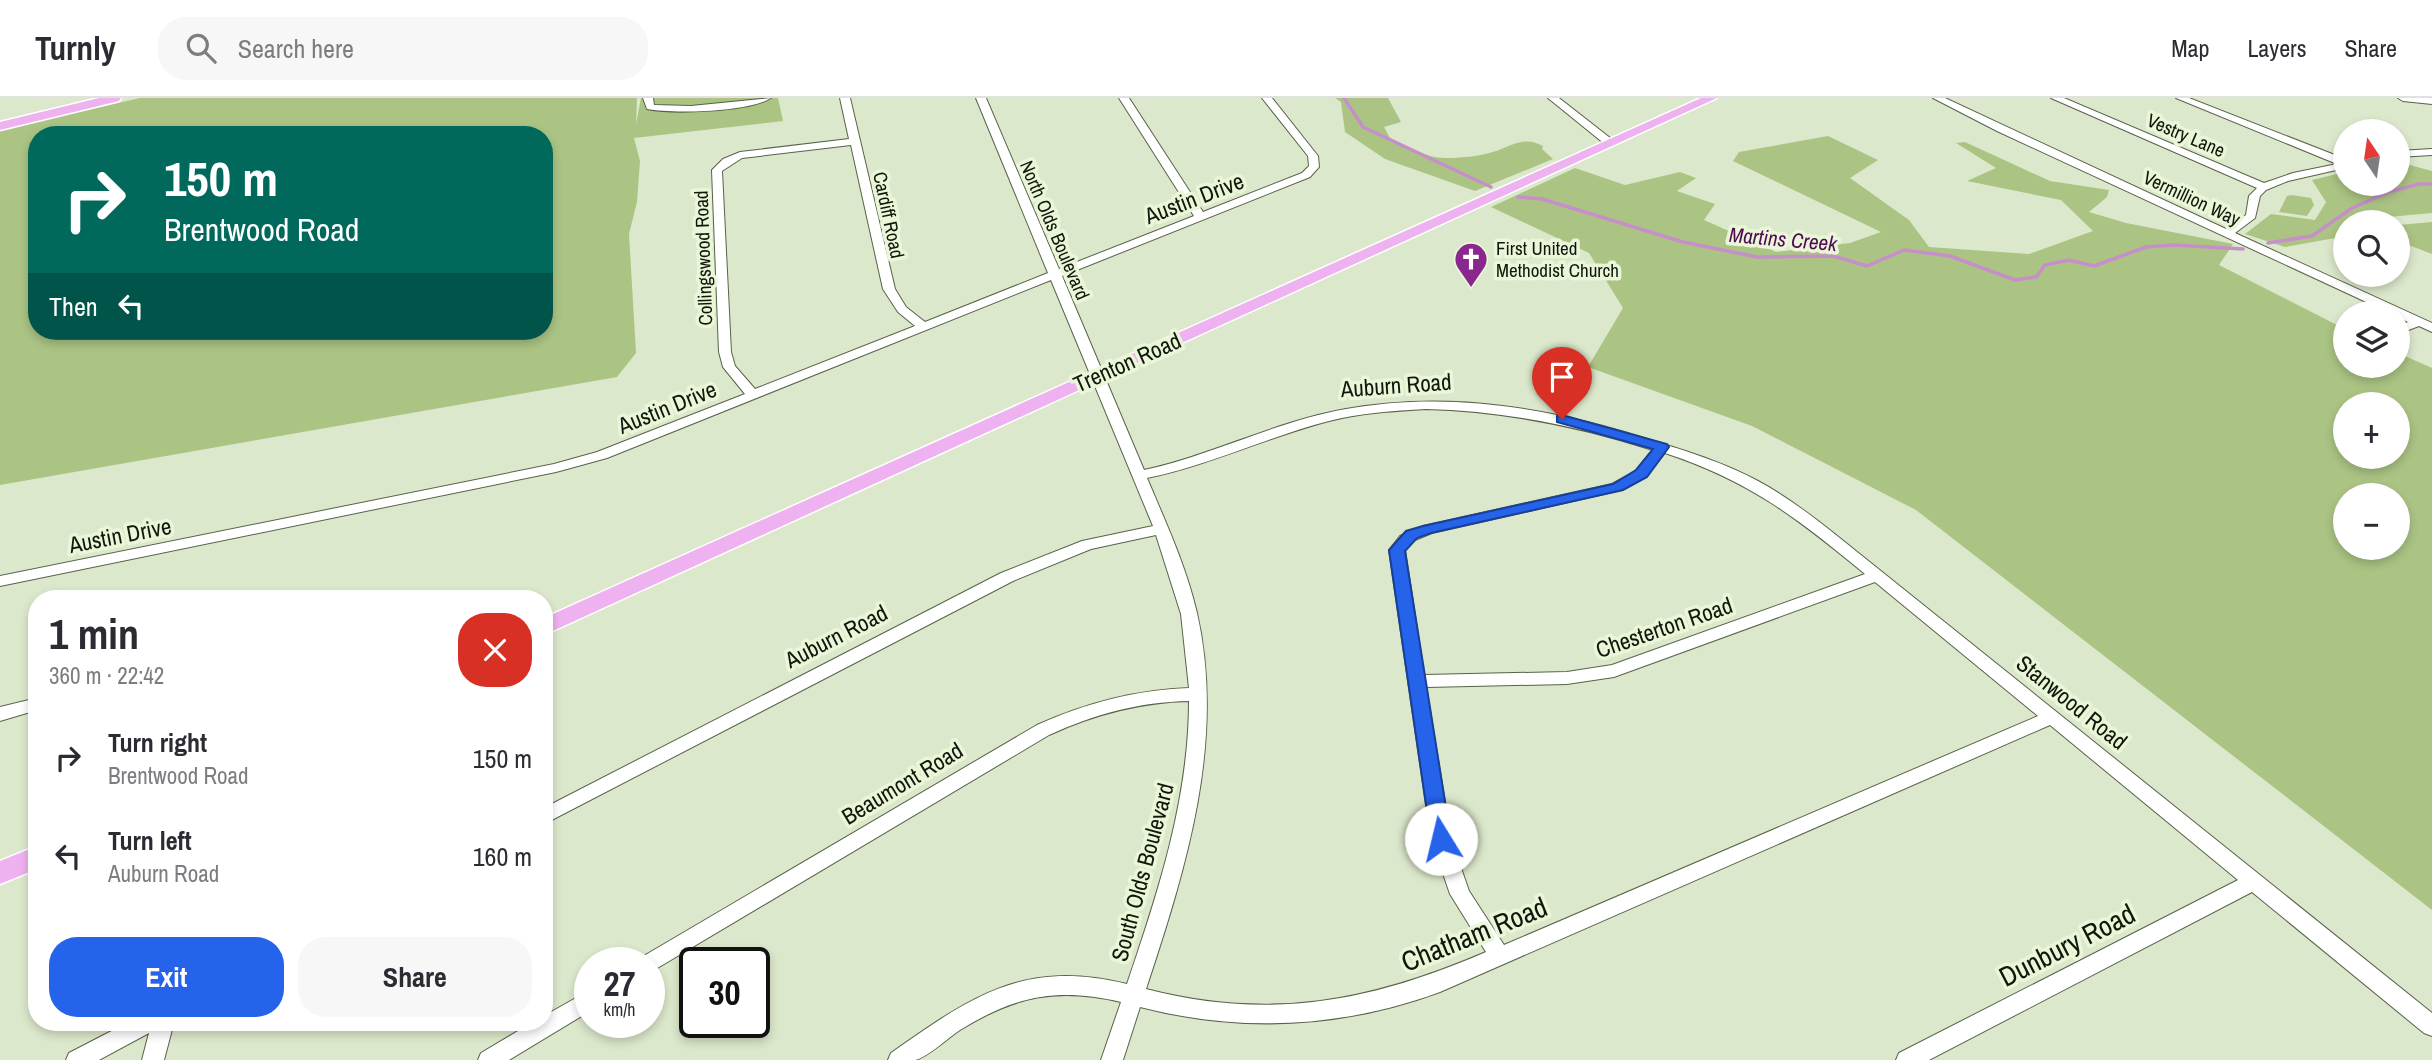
<!DOCTYPE html>
<html lang="en">
<head>
<meta charset="utf-8">
<style>
  :root { --surface:#fff; --page:#f7f7f7; --text:#2b2b33; --muted:#7c7c81; --line:#e1e1e2; --accent:#2563eb }
  body { margin:0; font-family:"Archivo Narrow",sans-serif; background:var(--page); color:var(--text); height:100vh; display:flex; flex-direction:column; font-size:26px; white-space:nowrap }
  * { box-sizing:border-box; margin:0 }
  p { font-size:23px; color:var(--muted) }
  .icon { flex:none; width:38px; height:38px; fill:none; stroke:currentColor; stroke-width:2; stroke-linecap:round; stroke-linejoin:round }
  .map { position:relative; flex:1; overflow:hidden }
  .sheet { position:absolute; left:28px; top:492px; width:525px; height:441px; display:flex; flex-direction:column; background:var(--surface); border-radius:28px; box-shadow:0 4px 10px #0003 }
  .sheet>* { flex:none }
  .top-card { position:absolute; left:28px; top:28px; width:525px; height:214px; border-radius:28px; box-shadow:0 4px 10px #0003; background:#00695c; color:#fff; overflow:hidden }
  .needle { width:46px; rotate:347deg }
  .buttons { position:absolute; left:2333px; top:21px; display:grid; gap:14px }
  .buttons a { display:grid; place-items:center; width:77px; height:77px; border-radius:50%; background:var(--surface); box-shadow:0 4px 10px #0003; font-size:35px }
  .speed { position:absolute; left:574px; top:849px; display:flex; gap:14px; font-size:35px; font-weight:700; text-align:center }
  .speed>* { display:grid; place-content:center; width:91px; height:91px; border-radius:50%; background:var(--surface); box-shadow:0 4px 10px #0003; line-height:1 }
  .speed small { font-size:18px; font-weight:400 }
  .speed .limit { border:4px solid #111; border-radius:10px; background:#fff; color:#111 }
  .pin { position:absolute; display:grid; place-items:center; width:60px; height:60px; color:#fff; margin:-72px -30px; border-radius:50% 50% 50% 0; rotate:-45deg; box-shadow:0 0 7px #0007 }
  .pin .icon { rotate:45deg }
  .me { position:absolute; width:77px; margin:-38px; rotate:351deg; stroke-linejoin:round; filter:drop-shadow(0 0 5px #0008) }
  .turn { display:flex; align-items:center; gap:24px; height:147px; padding:0 21px; font-size:32px }
  .turn .icon { width:91px; height:91px; stroke-width:2.5 }
  .turn b { display:block; font-size:49px; line-height:60px }
  .then { display:flex; align-items:center; height:66px; padding:0 21px; background:#0003; gap:14px; font-size:26px }
  .round { display:grid; place-items:center; flex:none; width:74px; height:74px; border-radius:28px; background:var(--page) }
  .head { display:flex; align-items:center; justify-content:space-between; height:119px; padding:0 21px }
  h1 { font-size:42px; font-weight:700; line-height:52px }
  .button { display:flex; gap:14px; margin-top:auto; padding:14px 21px }
  .button a { flex:1; height:80px; border-radius:28px; background:var(--accent); color:#fff; font-size:28px; font-weight:700; line-height:80px; text-align:center }
  .button a+a { background:var(--page); color:var(--text) }
  ul { padding:0; list-style:none }
  li { display:flex; align-items:center; gap:21px; height:98px; padding:0 21px }
  li div { flex:1 }
  li b { display:block; font-size:26px }
  li em { font-style:normal }
  header { display:flex; align-items:center; gap:42px; box-sizing:border-box; height:98px; padding:0 35px; background:var(--surface); border-bottom:2px solid var(--line) }
  header strong { font-size:33px }
  nav { display:flex; gap:38px; margin-inline-start:auto; font-size:24px }
  .search { width:490px; height:63px; background:var(--page); display:flex; align-items:center; gap:18px; box-sizing:border-box; padding:0 24px; border-radius:28px; color:var(--muted); font-size:26px }
  .map>svg:first-child { display:block }
  .green { fill:#abc484; fill-rule:evenodd }
  .lines { fill:none; stroke-linecap:round; stroke-linejoin:round }
  .stream { stroke:#c78fc9; stroke-width:3.5 }
  .minor-casing { stroke:#586249; stroke-width:2 }
  .major-casing { stroke:#fff; stroke-width:3 }
  .minor { fill:#fff; fill-rule:evenodd }
  .major { fill:#eeb2f0; fill-rule:evenodd }
  .route { fill:#2563eb; stroke:#184099; stroke-width:2 }
  .labels { text-anchor:middle; dominant-baseline:central; stroke-width:7; stroke-linejoin:round; paint-order:stroke }
  .far-street-label { font-size:19px; fill:#12160c; stroke:#eaf6d8 }
  .far-poi-label { font-size:19px; fill:#12160c; stroke:#eaf6d8; text-anchor:start }
  .far-water-label { font-size:21px; font-style:italic; fill:#4f0953; stroke:#eaf6d8 }
  .street-label { font-size:23px; fill:#12160c; stroke:#eaf6d8 }
  .near-street-label { font-size:28px; fill:#12160c; stroke:#eaf6d8 }
</style>
</head>
<body>
<header>
<strong>Turnly</strong>
<div class="search"><svg class="icon" aria-label="search" viewBox="0 0 24 24"><circle cx="10" cy="10" r="6"/><path d="M15 15l6 6"/></svg>Search here</div>
<nav><a>Map</a><a>Layers</a><a>Share</a></nav>
</header>
<div class="map">
<svg width="2432" height="962" viewBox="0 0 2432 962">
  <rect width="100%" height="100%" fill="#dce8cb"/>
  <g class="green">
    <path d="M140,0H637L636,26L641,0H778L783,23L634,40L640,63L637,104L629,136L636,255L617,279L0,387V32ZM37,37H544V233H37Z"/>
    <path d="M1335,0H1388L1401,24L1384,29L1390,40C1407,48 1427,61 1447,60C1463,60 1481,58 1496,53C1514,47 1524,38 1543,48L1542,51L1553,61L1475,93L1385,61L1345,34L1341,4Z"/>
    <path d="M1828,38L1878,62L1850,80L1909,122L1929,149L2029,156L2093,133L2061,102L1967,83L1996,70L1956,45L1965,44L2050,83L2109,92L2107,99L2089,114L2126,125L2233,146L2219,167L2345,231V268H2398V255L2432,270V812L1916,412L1752,328L1588,269L1623,210L1589,155L1491,109L1575,70L1625,87L1680,74L1696,80L1677,93L1715,106L1704,122L1776,154L1850,145L1881,134L1733,63L1739,54ZM2345,306H2398V359H2345ZM2345,397H2398V450H2345Z"/>
    <path d="M2406,66L2432,73V115L2378,120L2379,124H2345V135L2341,139L2285,149L2245,136L2271,116L2315,122L2326,104L2312,82L2345,74V86H2398V67Z"/>
    <path d="M2292,97L2311,100L2314,107L2307,118L2279,114L2287,98Z"/>
    <path d="M2432,124V156L2398,143V127Z"/>
  </g>
  <g class="lines">
    <g class="stream">
      <path d="M1344,0L1363,29L1491,89"/>
      <path d="M1518,99L1542,101L1683,144L1757,159L1833,158L1867,168L1904,152L1950,158L2015,182L2036,179L2045,167L2069,162L2094,168L2146,149L2173,147L2243,151"/>
      <path d="M2268,145L2312,138L2352,110L2389,94L2419,86H2432"/>
    </g>
    <defs>
      <g id="minor">
        <path d="M643,0H653L654,7L691,8L771,0C749,14 673,16 647,11Z"/>
        <path d="M840,0H850L895,191L906,209L925,224L1048,175L976,0H986L1059,171L1194,118L1119,0H1129L1203,114L1302,75L1309,68L1308,58L1262,0H1272L1318,58L1319,69L1310,79L1062,178L1144,372C1213,357 1277,323 1346,311C1451,292 1555,311 1654,343C1689,354 1725,365 1758,383C1786,398 1811,417 1836,437L2432,915V938L2424,935L2252,794L1929,962H1896L1899,955L2238,782L2050,627L1440,894C1342,930 1241,935 1140,909L1123,962H1101L1121,904C1057,889 1015,898 960,932C949,939 927,960 915,962C907,962 896,962 888,962L891,955C972,898 1024,861 1127,886C1158,795 1189,701 1189,603C1139,604 1095,616 1049,637L649,875V864H639L642,859L1037,627C1086,605 1135,592 1189,590L1181,516L1156,437L1091,451L1013,483L544,726V710L1001,475L1082,443L1153,428L1051,182L607,360L556,374L0,488V478L554,366L597,354L745,296L723,269L719,254L712,72L723,61L740,54L849,41ZM851,47L883,191L898,214L915,228L755,291L735,268L731,254L722,73L742,60ZM1426,311C1505,313 1578,328 1653,352L1636,373L1612,386L1423,428L1400,438L1389,452L1431,741L1450,796L1486,854C1370,904 1270,923 1146,891C1186,770 1226,643 1197,515C1186,468 1166,425 1147,380C1210,367 1267,339 1329,323C1360,315 1393,313 1426,311ZM1665,355C1750,383 1797,420 1865,476L1612,567L1567,574L1424,577L1405,452L1410,444L1432,435L1622,392L1646,379ZM1875,484L2038,618L1504,847L1469,793L1451,741L1426,589L1567,586L1614,579Z"/>
        <path d="M1548,0H1559L1614,43V47H1606Z"/>
        <path d="M1933,0H1945L2226,131L2246,117L2249,98L2257,90L2051,0H2064L2264,85L2293,75L2337,66L2176,0H2189L2345,61V70L2288,83L2266,92L2260,98L2255,120L2235,135L2432,225V234L2419,228L2398,236V228L2408,224L2398,219V215H2390L1997,33Z"/>
        <path d="M2398,0H2432V6L2403,3Z"/>
        <path d="M2432,51V57L2398,59V53Z"/>
        <path d="M37,600V612L0,623V609Z"/>
        <path d="M590,892V913L509,962H478L481,955L533,924H544V918Z"/>
        <path d="M129,924H174L164,962H142L149,935L99,962H66L69,955Z"/>
      </g>
      <g id="major">
        <path d="M99,0H121L119,3L0,32V24Z"/>
        <path d="M1701,0H1717L544,537V520Z"/>
        <path d="M37,748V771L0,786V763Z"/>
      </g>
    </defs>
    <use href="#minor" class="minor-casing"/>
    <use href="#major" class="major-casing"/>
    <use href="#minor" class="minor"/>
    <use href="#major" class="major"/>
  </g>
  <path class="route" d="M1562,317L1667,346L1669,349L1647,379L1623,392L1431,435L1417,440L1405,453L1451,741L1448,747L1441,749L1434,747L1431,741L1389,452L1406,433L1423,428L1613,386L1636,372L1653,351L1557,324V318Z"/>
  <defs>
    <symbol id="church-pin" viewBox="-11 -11 22 30"><path d="M0 17L-7.5 6A9.5 9.5 0 1 1 7.5 6Z" fill="#89278f" stroke="#eaf6d8"/><path d="M-1.2-6h2.4v3.5h3.3v2.4h-3.3V6h-2.4V-.1h-3.3v-2.4h3.3Z" fill="#fff"/></symbol>
  </defs>
  <g fill-rule="evenodd">
    <use href="#church-pin" x="1452" y="142" width="38" height="52"/>
  </g>
  <g class="labels">
    <g class="far-street-label">
      <text transform="translate(2186 37) rotate(23)">Vestry Lane</text>
      <text transform="translate(2192 100) rotate(25)">Vermillion Way</text>
      <text transform="translate(889 117) rotate(78)">Cardiff Road</text>
      <text transform="translate(1055 132) rotate(67)">North Olds Boulevard</text>
      <text transform="translate(703 160) rotate(-92)">Collingswood Road</text>
    </g>
    <g class="far-poi-label">
      <text x="1496" y="150">First United<tspan x="1496" dy="22">Methodist Church</tspan></text>
    </g>
    <g class="far-water-label">
      <text transform="translate(1783 141) rotate(5)">Martins Creek</text>
    </g>
    <g class="street-label">
      <text transform="translate(1194 100) rotate(-21)">Austin Drive</text>
      <text transform="translate(1127 264) rotate(-24)">Trenton Road</text>
      <text transform="translate(1396 287) rotate(-4)">Auburn Road</text>
      <text transform="translate(667 309) rotate(-22)">Austin Drive</text>
      <text transform="translate(120 437) rotate(-11)">Austin Drive</text>
      <text transform="translate(1664 529) rotate(-19)">Chesterton Road</text>
      <text transform="translate(836 538) rotate(-27)">Auburn Road</text>
      <text transform="translate(2072 604) rotate(39)">Stanwood Road</text>
      <text transform="translate(902 685) rotate(-31)">Beaumont Road</text>
      <text transform="translate(1142 774) rotate(-75)">South Olds Boulevard</text>
    </g>
    <g class="near-street-label">
      <text transform="translate(1474 836) rotate(-22)">Chatham Road</text>
      <text transform="translate(2067 847) rotate(-27)">Dunbury Road</text>
    </g>
  </g>
</svg>
<div class="buttons">
<a><svg class="needle" viewBox="-14 -14 28 28"><path d="M0-13l5 13h-10z" fill="#e53935"/><path d="M0 13l5-13h-10z" fill="#7c7c81"/></svg></a>
<a><svg class="icon" aria-label="search" viewBox="0 0 24 24"><circle cx="10" cy="10" r="6"/><path d="M15 15l6 6"/></svg></a>
<a><svg class="icon" aria-label="layers" viewBox="0 0 24 24"><path d="M12 4l9 5-9 5-9-5zM3 14l9 5 9-5"/></svg></a>
<a>+</a>
<a>−</a>
</div>
<div class="speed"><div>27<small>km/h</small></div><div class="limit">30</div></div>
<div class="pin" style="left:1562px;top:321px;background:#d93025"><svg class="icon" aria-label="arrive" viewBox="0 0 24 24"><path d="M6 21V4h12l-3 4 3 4H6"/></svg></div>
<svg class="me" style="left:1441px;top:741px" viewBox="-20 -20 40 40"><circle r="19" fill="#fff"/><path d="M0-13L10 11 0 6-10 11z" fill="#2563eb"/></svg>
<div class="top-card">
<div class="turn"><svg class="icon" aria-label="right" viewBox="0 0 24 24"><path d="M7 20v-9h11M14 6l5 5-5 5"/></svg><div><b>150 m</b>Brentwood Road</div></div>
<div class="then">Then<svg class="icon" aria-label="left" viewBox="0 0 24 24"><path d="M17 20v-9H6M10 6l-5 5 5 5"/></svg></div>
</div>
<section class="sheet">
<div class="head"><div><h1>1 min</h1><p>360 m · 22:42</p></div><a class="round" style="background:#d93025;color:#fff"><svg class="icon" aria-label="close" viewBox="0 0 24 24"><path d="M6 6l12 12M18 6L6 18"/></svg></a></div>
<ul>
<li><svg class="icon" aria-label="right" viewBox="0 0 24 24"><path d="M7 20v-9h11M14 6l5 5-5 5"/></svg><div><b>Turn right</b><p>Brentwood Road</p></div><em>150 m</em></li>
<li><svg class="icon" aria-label="left" viewBox="0 0 24 24"><path d="M17 20v-9H6M10 6l-5 5 5 5"/></svg><div><b>Turn left</b><p>Auburn Road</p></div><em>160 m</em></li>
</ul>
<div class="button"><a>Exit</a><a>Share</a></div>
</section>
</div>
</body>
</html>
